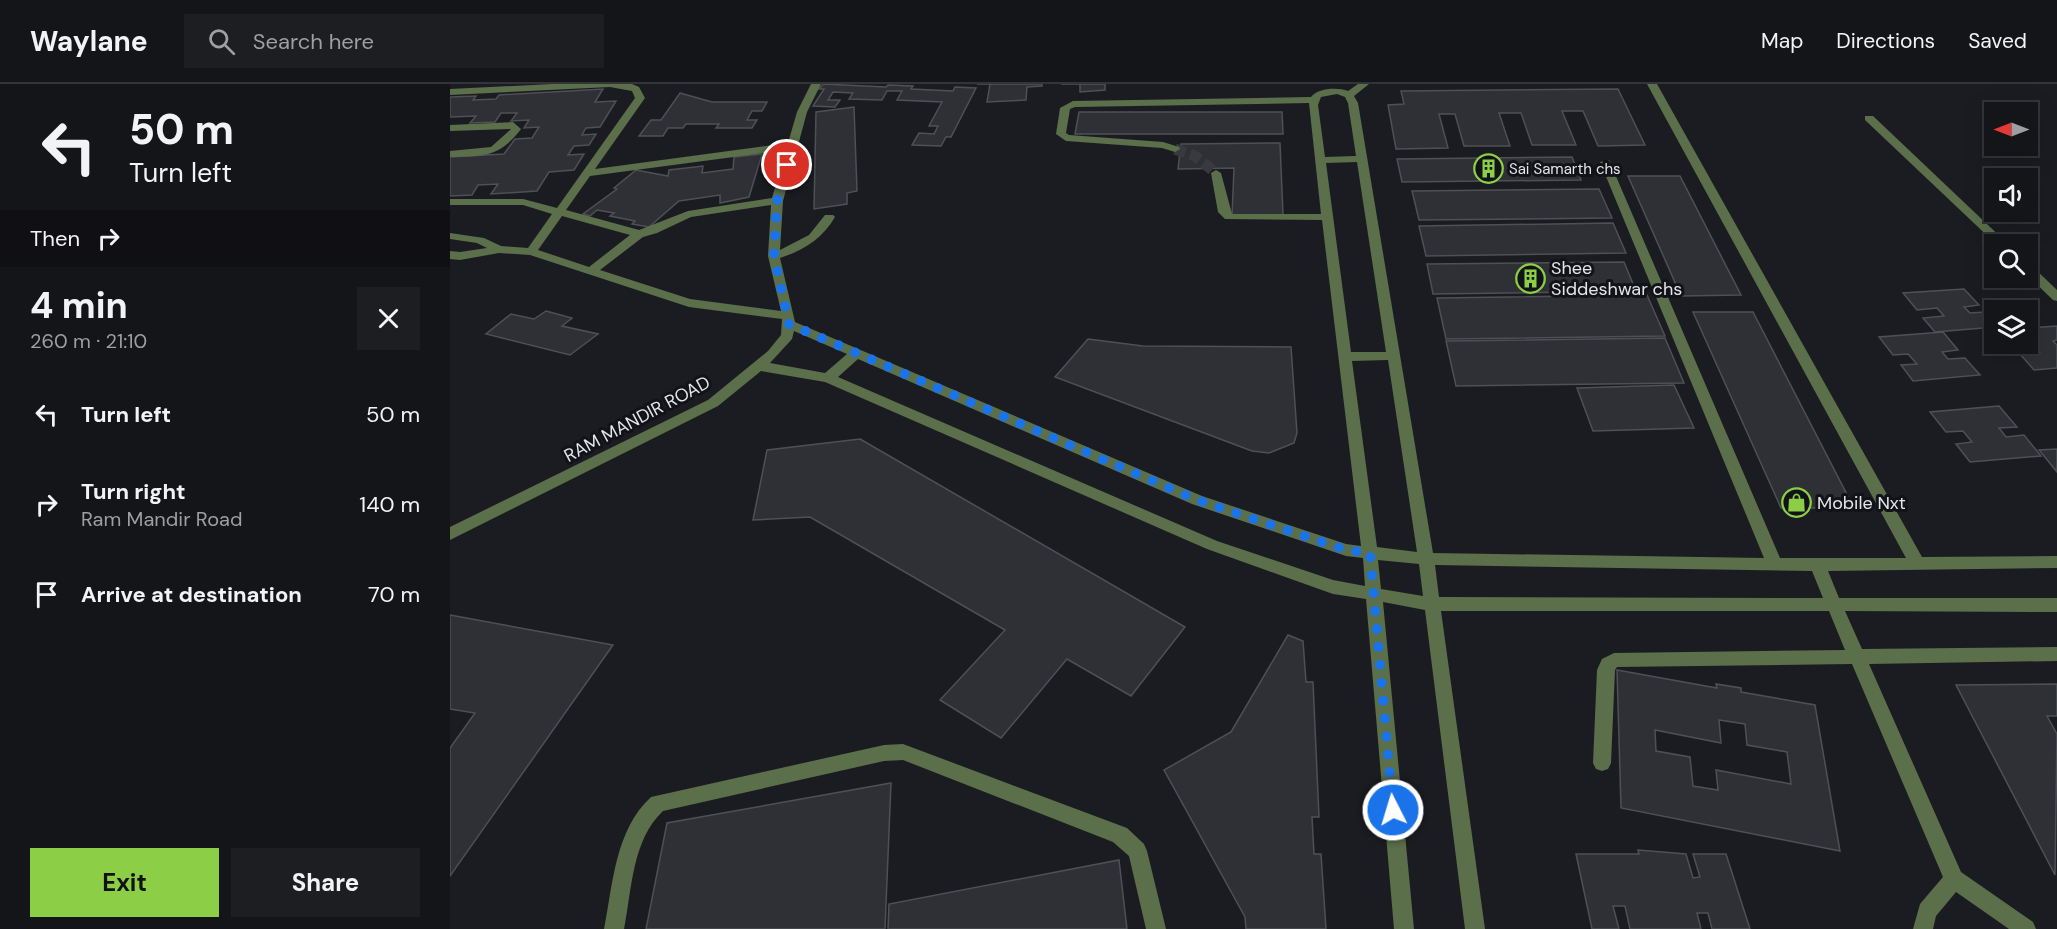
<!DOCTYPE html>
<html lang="en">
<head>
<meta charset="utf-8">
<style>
  :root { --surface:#141519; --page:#1d1e22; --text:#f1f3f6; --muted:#9d9fa2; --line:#333438; --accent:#8cce45 }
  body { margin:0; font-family:"DM Sans",sans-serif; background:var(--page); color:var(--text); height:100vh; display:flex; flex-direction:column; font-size:22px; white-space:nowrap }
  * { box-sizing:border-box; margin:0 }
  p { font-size:20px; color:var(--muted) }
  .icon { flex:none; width:33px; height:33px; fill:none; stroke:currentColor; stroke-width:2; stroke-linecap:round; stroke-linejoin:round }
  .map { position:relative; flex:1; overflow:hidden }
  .drawer { display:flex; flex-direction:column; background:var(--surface); width:450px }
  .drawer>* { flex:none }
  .guide { background:#141519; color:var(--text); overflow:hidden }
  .needle { width:39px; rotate:270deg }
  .fabs { position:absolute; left:1534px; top:18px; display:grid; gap:12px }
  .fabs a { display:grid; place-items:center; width:54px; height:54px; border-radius:0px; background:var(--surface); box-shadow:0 6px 24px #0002,0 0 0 2px var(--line); font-size:30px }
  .pin { position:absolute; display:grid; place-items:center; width:51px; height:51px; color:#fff; margin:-26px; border:3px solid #fff; border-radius:50%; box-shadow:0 2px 6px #0007 }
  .me { position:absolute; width:66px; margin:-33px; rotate:355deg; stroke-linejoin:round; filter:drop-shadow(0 0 4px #0008) }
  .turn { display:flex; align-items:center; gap:21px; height:126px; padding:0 30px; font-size:27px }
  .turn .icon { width:78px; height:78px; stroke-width:2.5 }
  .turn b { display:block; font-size:42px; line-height:51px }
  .then { display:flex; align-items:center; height:57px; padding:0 30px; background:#0003; gap:12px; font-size:22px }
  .round { display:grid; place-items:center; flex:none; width:63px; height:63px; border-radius:0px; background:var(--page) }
  .head { display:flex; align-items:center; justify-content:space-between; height:102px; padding:0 30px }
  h1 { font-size:36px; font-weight:700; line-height:45px }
  .action { display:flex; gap:12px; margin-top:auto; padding:12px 30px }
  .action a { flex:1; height:69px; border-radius:0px; background:var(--accent); color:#111; font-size:24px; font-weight:700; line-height:69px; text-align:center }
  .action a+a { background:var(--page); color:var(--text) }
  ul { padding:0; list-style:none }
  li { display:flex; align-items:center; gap:18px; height:90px; padding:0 30px }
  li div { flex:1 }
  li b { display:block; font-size:22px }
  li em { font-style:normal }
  header { display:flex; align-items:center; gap:36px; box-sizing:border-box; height:84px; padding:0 30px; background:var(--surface); border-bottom:2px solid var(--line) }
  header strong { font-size:28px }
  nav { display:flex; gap:33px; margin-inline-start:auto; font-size:21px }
  .search { width:420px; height:54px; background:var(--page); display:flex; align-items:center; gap:15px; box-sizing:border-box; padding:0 21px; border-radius:0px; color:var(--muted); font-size:22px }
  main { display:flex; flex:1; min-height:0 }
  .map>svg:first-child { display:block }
  .building { fill:#2f3036; stroke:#4e5056; stroke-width:1.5; fill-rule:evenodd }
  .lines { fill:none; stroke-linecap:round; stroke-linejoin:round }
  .minor-tunnel { stroke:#393a3f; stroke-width:11; stroke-dasharray:11 5; stroke-linecap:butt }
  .minor { fill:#5b6f4b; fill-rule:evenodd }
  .route { stroke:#1a73e8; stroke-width:10; stroke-dasharray:0 18 }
  .labels { text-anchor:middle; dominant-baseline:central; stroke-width:6; stroke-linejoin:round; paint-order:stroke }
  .far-poi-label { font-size:15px; fill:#e4e5e8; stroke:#121318; text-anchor:start }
  .poi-label { font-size:18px; fill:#e4e5e8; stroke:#121318; text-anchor:start }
  .street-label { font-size:18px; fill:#e4e5e8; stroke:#121318 }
</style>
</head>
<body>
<header>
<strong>Waylane</strong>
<div class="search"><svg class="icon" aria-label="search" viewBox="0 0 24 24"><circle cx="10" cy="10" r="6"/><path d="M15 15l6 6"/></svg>Search here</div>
<nav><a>Map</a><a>Directions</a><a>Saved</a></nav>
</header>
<main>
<section class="drawer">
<div class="guide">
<div class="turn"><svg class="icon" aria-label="left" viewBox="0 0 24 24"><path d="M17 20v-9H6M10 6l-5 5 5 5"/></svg><div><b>50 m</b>Turn left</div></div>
<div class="then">Then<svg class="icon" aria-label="right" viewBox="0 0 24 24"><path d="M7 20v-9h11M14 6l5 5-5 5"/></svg></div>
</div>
<div class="head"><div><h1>4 min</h1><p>260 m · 21:10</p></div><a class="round"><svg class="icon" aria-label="close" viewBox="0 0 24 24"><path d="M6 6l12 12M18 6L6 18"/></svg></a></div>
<ul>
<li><svg class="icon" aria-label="left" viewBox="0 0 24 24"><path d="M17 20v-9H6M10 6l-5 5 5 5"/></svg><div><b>Turn left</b></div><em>50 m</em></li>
<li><svg class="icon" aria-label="right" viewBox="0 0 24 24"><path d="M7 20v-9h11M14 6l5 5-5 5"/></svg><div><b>Turn right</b><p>Ram Mandir Road</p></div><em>140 m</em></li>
<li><svg class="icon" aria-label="arrive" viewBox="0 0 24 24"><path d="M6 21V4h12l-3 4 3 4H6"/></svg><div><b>Arrive at destination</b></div><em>70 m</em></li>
</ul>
<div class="action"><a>Exit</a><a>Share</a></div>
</section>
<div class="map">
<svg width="1607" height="845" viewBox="0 0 1607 845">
  <rect width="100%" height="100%" fill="#1b1c21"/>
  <g class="building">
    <path d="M373,0L436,3L438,1L463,2L461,5L503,7L505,3L526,4L501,53H496L491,62L462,61L469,49L484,50L488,42H479L492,18L447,16L452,7H437L432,16L399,15L403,9L383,8L378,16H390L385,23L363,22L374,5H369Z"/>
    <path d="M527,0H592V2L577,3L576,16L537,18L540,0Z"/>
    <path d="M611,0H655V6L630,8V0Z"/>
    <path d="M153,5L145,18L166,17L150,43L136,44L132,51L146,50L139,61L124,62L118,71L134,70L124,86L99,88L87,107L41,110L48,100L28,101L22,111L0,112V73L54,70L65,55L82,54L89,43L74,44L79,36L61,37L67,29H51L45,38L20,39L26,32L0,33V13L26,12L23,16L46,15L49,11Z"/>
    <path d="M1168,5L1195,61L1148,62L1133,27H1112L1126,61H1082L1071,29H1049L1060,62H1014L1005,30H989L998,64L946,65L938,21L954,20L951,7Z"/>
    <path d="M230,9L262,18H317L312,27H302L297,36H307L302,44H266L269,40H236L233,44H218L213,52H189L201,36H211Z"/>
    <path d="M404,23L407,107L397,109V120L364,125L366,28Z"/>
    <path d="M629,28H832L833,50H625Z"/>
    <path d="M830,59L833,131L782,132L784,84L728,85L731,60Z"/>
    <path d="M312,70L299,113L270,119V111L229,117L199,143L182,140L185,137L160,132L164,129L147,126L140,132L133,130L167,105L164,104L186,86L218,92L219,86L253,82L252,89L283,85L284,73Z"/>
    <path d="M1122,73L1131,96L952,98L947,75Z"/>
    <path d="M1178,92H1230L1291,211L1231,212Z"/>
    <path d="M1149,105L1162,134L969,136L962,107Z"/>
    <path d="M1163,139L1176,169L976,172L969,142Z"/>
    <path d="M1174,178L1186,207L983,210L977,180Z"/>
    <path d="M1514,205L1529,221L1514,223L1520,229L1535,228L1545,239V243L1485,248L1473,234L1494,232L1487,224L1467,226L1453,209Z"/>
    <path d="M1197,211L1215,252L996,255L987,214Z"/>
    <path d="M96,227L122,234L112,242L148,250L120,271L36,250L61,230L84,235Z"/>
    <path d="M1243,228H1303L1404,424H1331Z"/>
    <path d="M1607,242V256L1603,257L1607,261V284L1584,286L1569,269L1589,268L1578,259V244Z"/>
    <path d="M1493,248L1508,266L1492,268L1498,275L1515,274L1530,291L1463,297L1451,281L1467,280L1458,270L1443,271L1429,253Z"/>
    <path d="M1215,254L1234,299L1006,302L996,257Z"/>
    <path d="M638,255L693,262L841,263L847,349L844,359L819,369L802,367L605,293Z"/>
    <path d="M1224,301L1244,344L1143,347L1127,304Z"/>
    <path d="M1549,322L1567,343L1549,344L1556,353L1574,351L1591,372L1520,378L1506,360L1522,358L1513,347L1496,348L1480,328Z"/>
    <path d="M410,355L735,543L681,612L617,575L551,654L490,616L555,546L360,433L303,436L317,366Z"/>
    <path d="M1607,365V388L1589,366Z"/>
    <path d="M0,531L163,561L0,792V664L25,629L0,625Z"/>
    <path d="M838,551L853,557L856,598H863L869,733H862L864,770H871L876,845H796L795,833L714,686L781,648Z"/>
    <path d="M1167,586L1267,604L1266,600L1291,604V608L1365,621L1390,767L1171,724ZM1269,636L1295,640L1297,661L1337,668L1341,700L1266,686L1268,706L1243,702L1240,673L1206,667L1205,646L1271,659Z"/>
    <path d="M1607,600V632H1597L1607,650L1605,791L1506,601Z"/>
    <path d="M441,699L435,845H196L217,739Z"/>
    <path d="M1188,766L1236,770L1243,794L1250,793L1243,770H1276L1300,845H1262L1258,829H1247L1251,845H1180L1175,822H1163L1169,845H1142L1126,770H1189Z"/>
    <path d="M669,776L677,845H438L439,820Z"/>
  </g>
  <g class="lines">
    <path class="minor-tunnel" d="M725,65L745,72L766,89"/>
    <g class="minor">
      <path d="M102,0H182L189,3L195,14L145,85L338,59L347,28L361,0H371L357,28L333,117L330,166L359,151L375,131H383L385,133C372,155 354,166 330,174L345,238L752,412L896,460L911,462L872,136L775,135L768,128L761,89L766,86L771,89L782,130H871L859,19L625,23L620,25L616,49L619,51L713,58L729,63L730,65L725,68L712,64L616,57L606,50L610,24L623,17L861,13C868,4 887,3 898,7L908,0H919L904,12L908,19L983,469L1314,474L1150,78L1159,76L1330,474H1456L1197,0H1207L1472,473L1607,472V484L1378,487L1389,514H1607V528L1395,527L1412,565L1607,563V577L1419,580L1511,788L1583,838L1586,845H1559L1506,808L1486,832L1483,845H1463L1470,820L1493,793L1402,580L1167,583L1165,586L1161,679L1158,685L1152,687L1146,685L1143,679L1147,586L1152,575L1164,569L1395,566L1379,527H991L1035,845H1015L975,526L933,518L964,845H944L916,515L883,510L757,465L375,298L311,287L268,322L0,456V443L258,316L318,267L331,251L332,235L239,223L80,171L49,169L10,176L0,175V167L10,168L37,164L27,159L0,155V149L34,154L51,162L78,164L102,130L73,121H0V115H73L107,124L185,14L182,7L160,3L0,11V5ZM887,10L895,13L898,19L906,72L875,73L868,21L871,13ZM336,66L322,114L238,127L189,146L116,126L140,92ZM907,78L936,268H901L876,79ZM321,121L318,172L331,227L240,215L150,186L193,153L207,149L241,133ZM112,132L180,151L139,183L88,166ZM344,247L397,270L375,289L320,279L342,255ZM408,275L742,420L896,472L913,474L915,502L883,496L767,457L388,293ZM938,276L967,468L927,463L902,277ZM928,476L969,480L973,512L931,505ZM985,481L1362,487L1373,514L989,513Z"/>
      <path d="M1415,32H1423L1558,160H1546L1415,36Z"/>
      <path d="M63,38L71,45C49,74 33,72 0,73V67L41,63L61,45L0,47V41Z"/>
      <path d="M1578,181L1582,182L1607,206V217L1603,216L1578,192Z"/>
      <path d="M453,660L677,744L694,760L697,767L716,845H696L679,772L663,758L453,676L434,677L213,727C182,756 182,805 174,845H154C163,800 165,746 201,713L434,661Z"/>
    </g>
  </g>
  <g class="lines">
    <path class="route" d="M337,81L327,117L324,172L339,240L747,416L896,466L920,469L943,726"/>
  </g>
  <defs>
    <symbol id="building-ring" viewBox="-11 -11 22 22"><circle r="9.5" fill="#121318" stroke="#8cce45" stroke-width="1.5"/><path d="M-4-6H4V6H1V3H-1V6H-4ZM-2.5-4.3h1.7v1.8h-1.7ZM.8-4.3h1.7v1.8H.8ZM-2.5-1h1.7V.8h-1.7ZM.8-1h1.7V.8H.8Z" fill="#8cce45"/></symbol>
    <symbol id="shop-ring" viewBox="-11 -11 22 22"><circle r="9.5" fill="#121318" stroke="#8cce45" stroke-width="1.5"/><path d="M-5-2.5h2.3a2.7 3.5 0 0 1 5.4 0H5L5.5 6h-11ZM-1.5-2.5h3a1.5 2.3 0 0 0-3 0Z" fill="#8cce45"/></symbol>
  </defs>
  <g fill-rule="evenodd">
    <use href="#building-ring" x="1022" y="68" width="33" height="33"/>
    <use href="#building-ring" x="1064" y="178" width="33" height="33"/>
    <use href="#shop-ring" x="1330" y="402" width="33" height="33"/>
  </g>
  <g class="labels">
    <g class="far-poi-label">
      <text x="1059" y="85">Sai Samarth chs</text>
    </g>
    <g class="poi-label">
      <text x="1101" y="184">Shee<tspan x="1101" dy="21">Siddeshwar chs</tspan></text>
      <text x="1367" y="419">Mobile Nxt</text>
    </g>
    <g class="street-label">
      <text transform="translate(187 335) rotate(-28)">RAM MANDIR ROAD</text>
    </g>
  </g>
</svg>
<div class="fabs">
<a><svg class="needle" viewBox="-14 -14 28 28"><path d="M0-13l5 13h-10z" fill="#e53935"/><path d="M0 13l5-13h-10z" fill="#9d9fa2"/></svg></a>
<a><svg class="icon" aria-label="sound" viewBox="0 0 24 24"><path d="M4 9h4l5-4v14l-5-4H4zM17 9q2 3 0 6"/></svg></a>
<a><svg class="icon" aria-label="search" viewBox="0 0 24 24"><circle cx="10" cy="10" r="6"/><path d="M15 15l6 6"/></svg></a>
<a><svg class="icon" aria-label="layers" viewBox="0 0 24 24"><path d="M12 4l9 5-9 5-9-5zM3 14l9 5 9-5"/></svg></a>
</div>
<div class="pin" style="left:337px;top:81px;background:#d93025"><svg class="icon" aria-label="arrive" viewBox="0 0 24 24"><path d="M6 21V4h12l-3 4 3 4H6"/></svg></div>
<svg class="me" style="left:943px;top:726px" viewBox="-20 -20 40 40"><circle r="17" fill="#1a73e8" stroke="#fff" stroke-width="3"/><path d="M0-11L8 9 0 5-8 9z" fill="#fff"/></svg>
</div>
</main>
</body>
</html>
